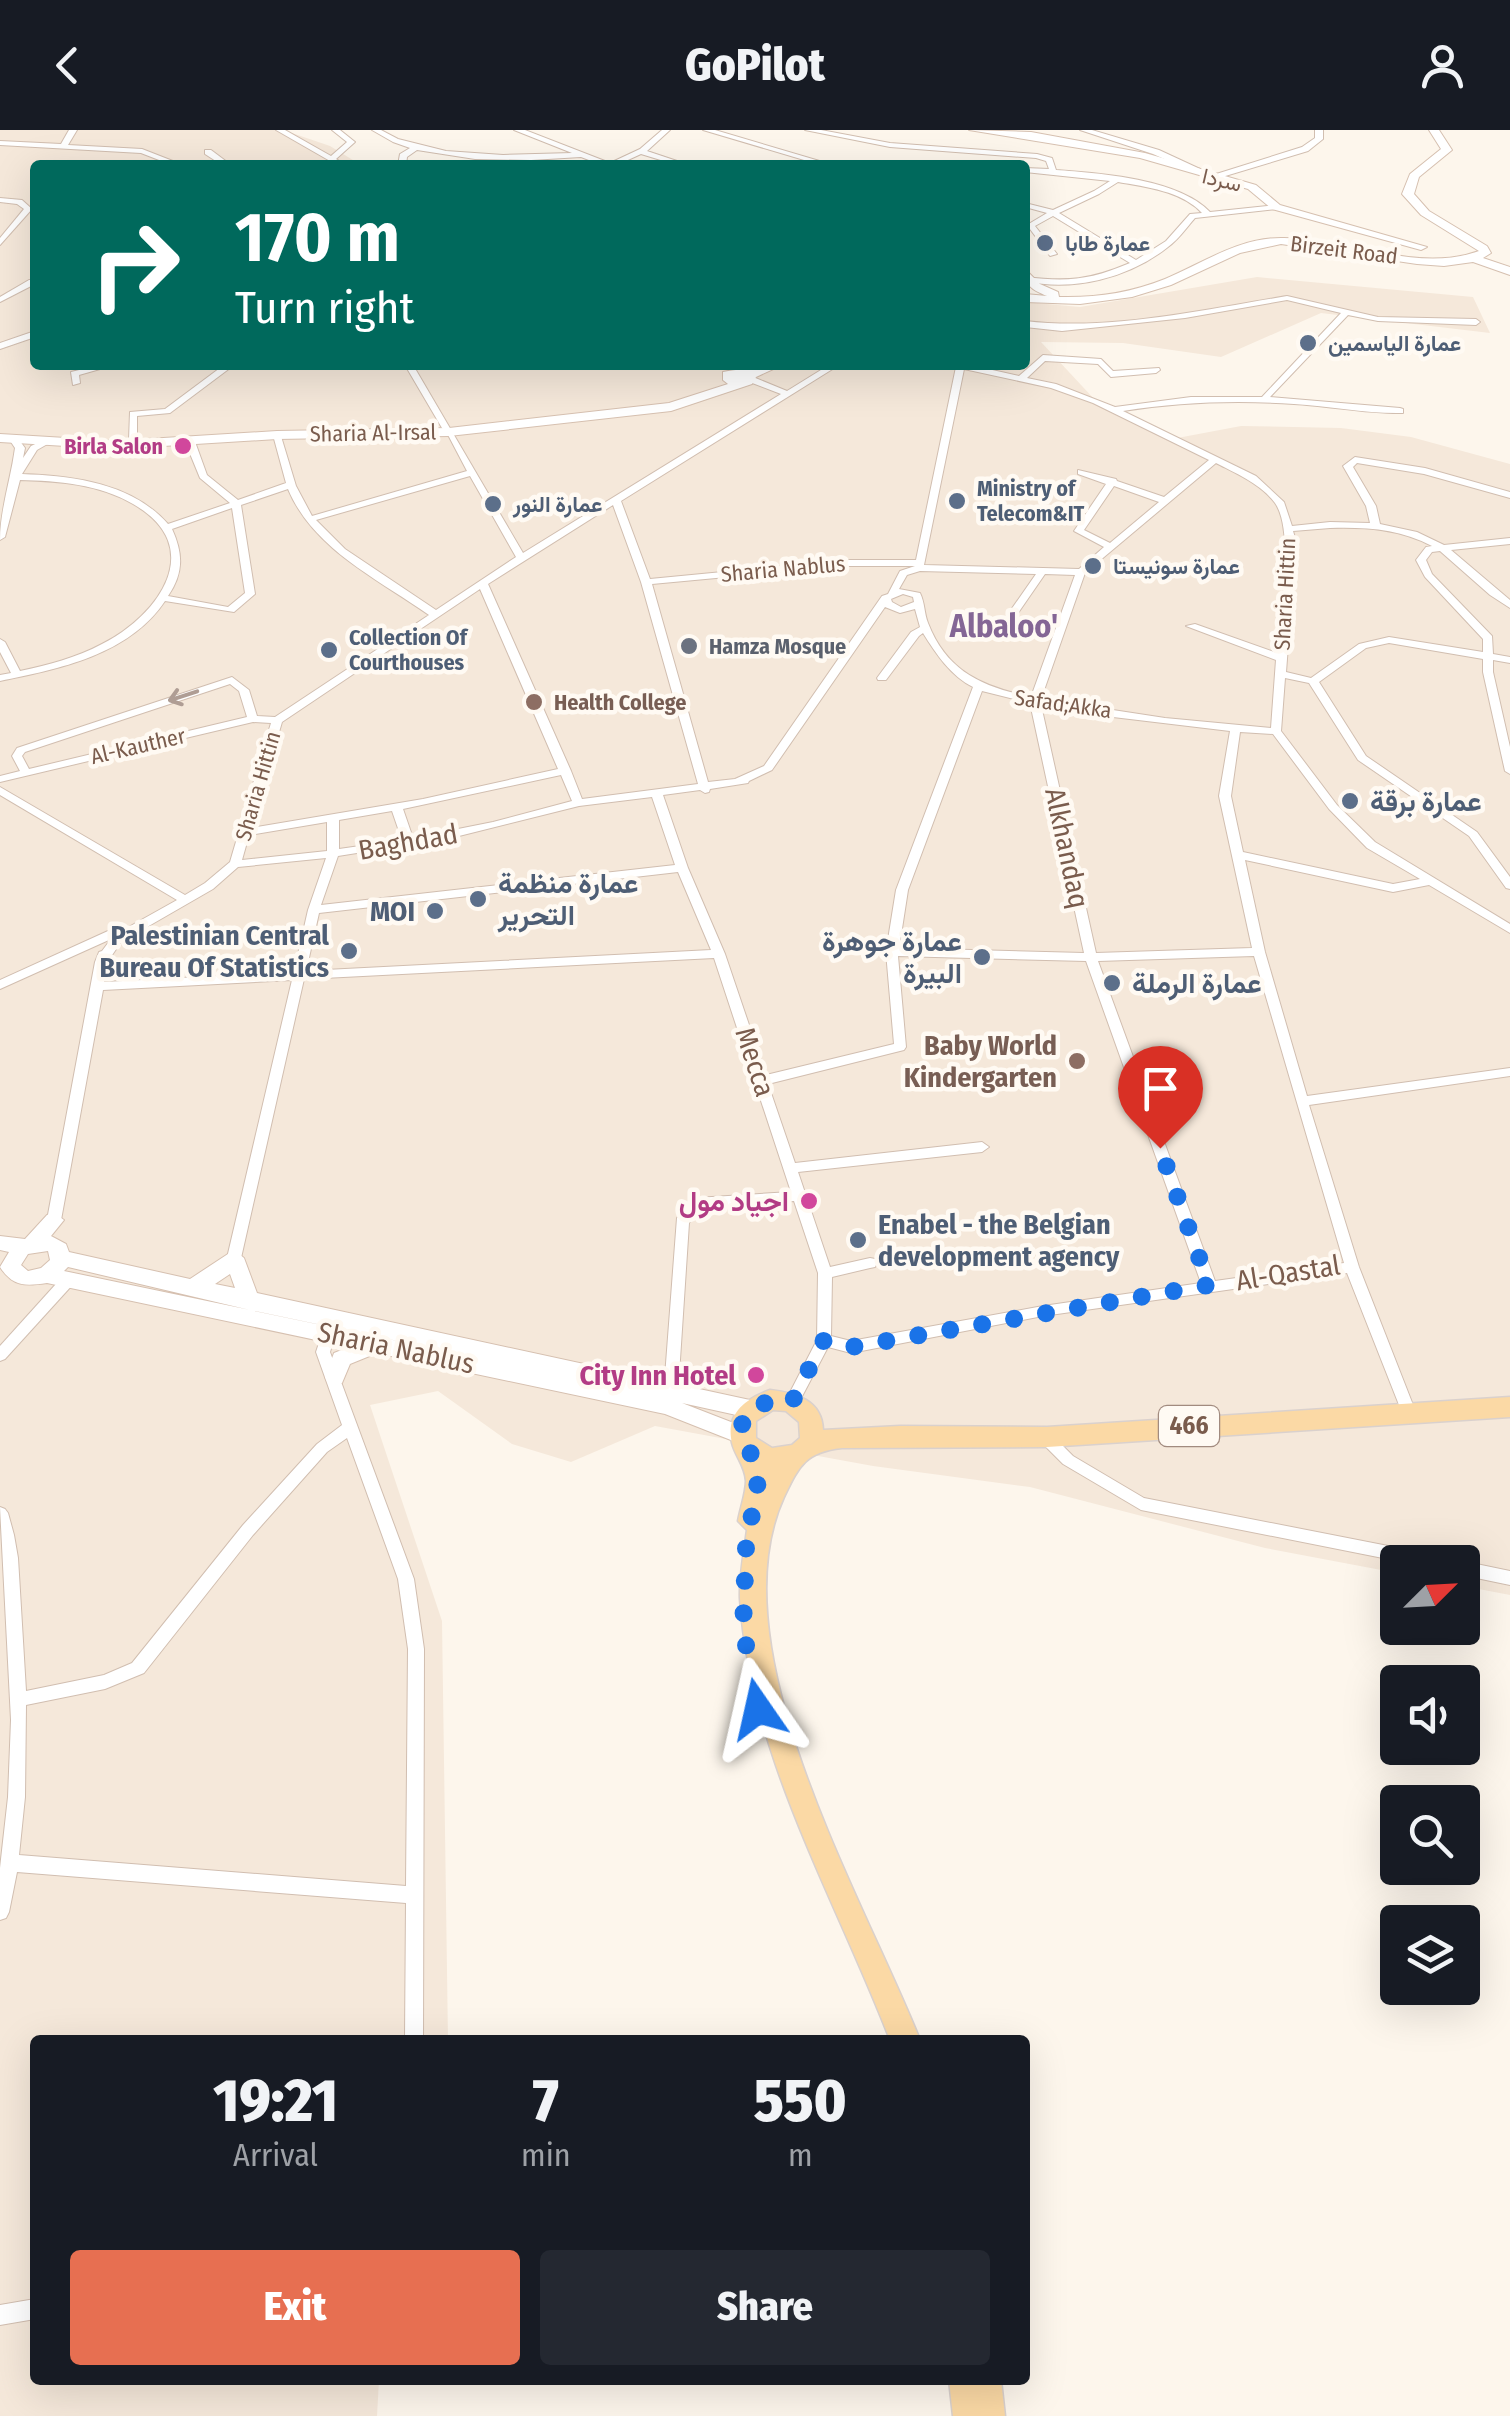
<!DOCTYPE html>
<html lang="en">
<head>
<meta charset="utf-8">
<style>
  :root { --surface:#171b24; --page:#242831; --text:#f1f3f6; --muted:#9ea1a6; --accent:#e76f51 }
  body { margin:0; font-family:"Fira Sans Condensed",Vazirmatn,sans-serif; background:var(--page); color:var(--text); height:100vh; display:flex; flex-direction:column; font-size:38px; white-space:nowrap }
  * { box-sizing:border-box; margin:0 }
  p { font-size:32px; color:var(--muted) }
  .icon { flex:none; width:55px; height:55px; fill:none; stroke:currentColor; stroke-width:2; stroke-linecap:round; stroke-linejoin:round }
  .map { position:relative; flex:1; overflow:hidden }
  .panel { position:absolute; left:30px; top:1905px; width:1000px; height:350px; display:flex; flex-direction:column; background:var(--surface); border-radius:10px; box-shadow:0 10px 40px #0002 }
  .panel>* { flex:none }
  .banner { position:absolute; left:30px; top:30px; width:1000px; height:210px; border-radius:10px; box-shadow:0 10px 40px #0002; background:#00695c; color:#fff; overflow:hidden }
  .needle { width:65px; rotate:66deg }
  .buttons { position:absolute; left:1380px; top:1415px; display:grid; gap:20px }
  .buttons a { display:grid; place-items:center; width:100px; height:100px; border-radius:10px; background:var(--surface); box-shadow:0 10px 40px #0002; font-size:50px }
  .pin { position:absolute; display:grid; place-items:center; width:85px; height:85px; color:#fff; margin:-102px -42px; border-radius:50% 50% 50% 0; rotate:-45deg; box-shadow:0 0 10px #0007 }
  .pin .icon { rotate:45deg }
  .me { position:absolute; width:110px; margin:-55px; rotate:349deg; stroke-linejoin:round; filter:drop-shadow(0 0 8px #0008) }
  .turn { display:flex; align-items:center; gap:35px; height:210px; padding:0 40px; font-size:45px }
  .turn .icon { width:130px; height:130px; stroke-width:2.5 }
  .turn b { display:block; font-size:70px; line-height:85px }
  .eta { display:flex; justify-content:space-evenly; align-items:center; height:170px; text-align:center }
  .eta b { font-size:60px; font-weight:800; line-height:70px }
  .action { display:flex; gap:20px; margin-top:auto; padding:20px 40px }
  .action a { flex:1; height:115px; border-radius:10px; background:var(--accent); color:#fff; font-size:40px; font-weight:800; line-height:115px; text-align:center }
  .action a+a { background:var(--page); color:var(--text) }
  header { display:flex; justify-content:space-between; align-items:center; height:130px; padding:0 40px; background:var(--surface); font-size:45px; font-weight:800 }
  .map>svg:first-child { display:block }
  .residential { fill:#f5e8da }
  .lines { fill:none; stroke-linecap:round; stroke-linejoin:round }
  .street-casing { stroke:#d1beb0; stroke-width:2 }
  .secondary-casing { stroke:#d6c0b0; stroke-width:2 }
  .primary-casing { stroke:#dad1cd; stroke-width:3 }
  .street { fill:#fff; fill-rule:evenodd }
  .secondary { fill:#fff; fill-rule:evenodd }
  .primary { fill:#fbd9a5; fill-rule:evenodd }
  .oneway { stroke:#af9d94 }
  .route { stroke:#1a73e8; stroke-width:18; stroke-dasharray:0 32.4 }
  .service-dot { fill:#5c6f8a; stroke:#fffaf3; stroke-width:4 }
  .hotel-dot { fill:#d1479c; stroke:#fffaf3; stroke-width:4 }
  .worship-dot { fill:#6b7280; stroke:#fffaf3; stroke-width:4 }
  .education-dot { fill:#8d6e63; stroke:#fffaf3; stroke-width:4 }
  .labels { text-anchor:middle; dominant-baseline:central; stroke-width:9; stroke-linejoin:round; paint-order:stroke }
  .far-street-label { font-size:22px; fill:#7a5c4d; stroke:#fffaf3 }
  .far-service-label { font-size:22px; font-weight:bold; fill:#4e5e75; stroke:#fffaf3; text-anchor:start }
  .far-hotel-label { font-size:22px; font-weight:bold; fill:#b23c85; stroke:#fffaf3; text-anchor:end }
  .far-worship-label { font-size:22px; font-weight:bold; fill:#5b616d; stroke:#fffaf3; text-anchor:start }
  .far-education-label { font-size:22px; font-weight:bold; fill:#785e54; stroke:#fffaf3; text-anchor:start }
  .shield { fill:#fffaf3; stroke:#a28b7f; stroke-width:2.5 }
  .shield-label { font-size:25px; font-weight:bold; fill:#7a5c4d }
  .service-label { font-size:28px; font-weight:bold; fill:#4e5e75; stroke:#fffaf3; text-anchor:start }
  .street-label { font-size:28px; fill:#7a5c4d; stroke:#fffaf3 }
  .education-label { font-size:28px; font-weight:bold; fill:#785e54; stroke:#fffaf3; text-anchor:end }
  .hotel-label { font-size:28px; font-weight:bold; fill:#b23c85; stroke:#fffaf3; text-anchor:end }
  .far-district-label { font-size:32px; font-weight:bold; fill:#846695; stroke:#fffaf3 }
</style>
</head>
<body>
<header><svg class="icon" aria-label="back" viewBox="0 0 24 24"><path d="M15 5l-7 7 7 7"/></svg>GoPilot<svg class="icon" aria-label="person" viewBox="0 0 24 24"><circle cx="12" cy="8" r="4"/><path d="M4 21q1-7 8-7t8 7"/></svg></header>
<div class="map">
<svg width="1510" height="2286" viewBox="0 0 1510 2286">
  <rect width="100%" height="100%" fill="#fdf6ec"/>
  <path class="residential" d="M0,0H283L330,16L361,35H35V235H1025V172L1080,177L1257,147L1473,167L1490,203L1321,183L1221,227L1123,213L1041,212L1096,271L1172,309L1241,296L1341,298L1411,307L1510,334V1465L1463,1456L1462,1432H1398L1397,1443L1265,1418L1030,1357L873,1336L655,1296L571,1332L512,1314L438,1261L370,1275L442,1491L448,1910H35V2250H379L377,2286H0Z"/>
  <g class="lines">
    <defs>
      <g id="street">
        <path d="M69,0H77L68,15L142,19L183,35H172L141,23L0,15V11L61,14Z"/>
        <path d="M276,0H285L331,26L347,12L332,0H340L355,12L336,29L346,35H337Z"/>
        <path d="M372,0H381L398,9L446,21L503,25L572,23L514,0H525L610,33L640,19L662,0H670L647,21L689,35H677L641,24L617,35H602L581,27L531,30L475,29L417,20L407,27L406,35H398L400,24L410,18L393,12Z"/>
        <path d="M703,0H715L833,35H821Z"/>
        <path d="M805,0H821L890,13L1037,24L1052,28L1056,40C1100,43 1179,49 1210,82L1276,75L1280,77L1276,79L1195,88C1186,98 1179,109 1168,117C1129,148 1073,162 1025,151V147C1068,152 1090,150 1130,133L1053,86L1035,96L1057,124L1050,126L1027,95L1047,83L1025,77V73L1053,80L1094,61L1110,51L1025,42V38L1049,39L1046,31L1036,28L890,17ZM1118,52C1146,57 1182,61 1202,83L1190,84L1166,111L1136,130L1059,83L1099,64Z"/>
        <path d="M1080,0H1092L1159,20L1213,45L1302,17L1315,8V0H1323V9L1308,21L1212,50L1153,24Z"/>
        <path d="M205,20H211L231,35H222L205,24Z"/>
        <path d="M75,31L140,33L144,35H72V31Z"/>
        <path d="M0,68L22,70L32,79L0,115V108L24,79L17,74L0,72Z"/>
        <path d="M29,150H35V154L0,172V167Z"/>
        <path d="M1287,166L1378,187L1476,189L1480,192L1476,195L1378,191L1348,185L1270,267L1400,278L1403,279V283C1368,284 1330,276 1294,274C1237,270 1180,272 1123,281L1256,346L1284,372L1292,396L1330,392L1370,393L1366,376L1343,336L1355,327L1425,338L1510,362V368L1424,344L1357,333L1353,337L1376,376L1380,394L1417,402L1444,415L1510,408V414L1451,420L1510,470V478L1490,465L1440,421L1432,422L1426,430L1432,444L1492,506L1493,524L1510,527V533L1493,530V542L1510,617V644L1505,641L1483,542V529L1389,513L1366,518L1319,552L1366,626L1477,702L1510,747V759L1506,758L1469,706L1358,630L1309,553L1285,548L1281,601L1337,675L1375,712L1510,794V803L1429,755L1393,762L1245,730L1265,822L1307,966L1510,938V946L1309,975L1359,1137L1415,1280L1413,1284L1408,1286L1403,1284L1401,1280L1347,1143L1043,1186L851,1223L828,1217L797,1276H787L785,1272L817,1210L818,1143L794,1071L700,1078L689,1093L678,1260L676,1264H666L664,1260L677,1088L691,1069L696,1068L791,1062L714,828L304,849L241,1128L234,1133L227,1128L292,850L103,860L61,1090L54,1095L49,1094L47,1090L95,832L99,822L102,821L111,809L0,859V850L108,801L112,800L118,803L177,770L0,665V657L185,765L205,753L230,732L271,593L253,592L0,652V646L20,641L12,626L17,618L232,547L249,560L257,586L275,587L429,485C378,449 313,419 288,359L241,375L255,464L234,482L165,471C129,525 59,539 0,551V545L11,543L0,522V509L5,512L20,541C48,535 76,528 102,514C159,485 208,417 133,374C99,354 58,351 20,350L5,407L0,410C0,379 11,349 15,318L9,309L11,307H17L25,318L23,328L31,316L46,309L51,312L37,320L22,344C74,346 132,353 168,394L230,373L200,348L184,309L186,307L194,309L207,345L238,370L286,353L273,305L280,303L296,356L312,386L467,341L446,301L442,298L405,235H413L523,423L781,264L747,251V247H753L787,261L829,235H839L621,371L650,449L845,430H916L956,237L954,235H970L1019,246L1043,225L1101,229L1113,241L1159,238L1160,240L1156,243L1111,247L1098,234L1045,231L1027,248L1056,254L1115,277L1191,267H1262L1341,183L1287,170L1185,188L1062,201L1025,197V191C1109,201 1203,180 1287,166ZM964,239L1051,258L1093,273L1209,330L1164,367L1117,351L1116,349L1078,340V344L1106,354L1074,401L1104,417L1079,439L924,435ZM1216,333C1237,344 1261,354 1275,373C1295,401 1280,488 1277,523L1195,494L1186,496L1276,530L1271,598L1165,588L1041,569L1085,443ZM470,346L516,427L436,480L345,419L316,390ZM1114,356L1159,372L1110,413L1084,400ZM613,375L641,452L698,654L582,669L571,641L488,454ZM232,378L245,463L228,477L168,466C184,443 183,423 172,399ZM1330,398C1366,397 1400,399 1432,416L1426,417L1416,430L1425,447L1483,509V522L1389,507L1359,514L1311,548L1286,542L1296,411L1293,401ZM845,436H915L900,441L888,464L882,466L764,636L735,649L708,652L652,454ZM920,441L1036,444L999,497L1011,506L1016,503L1009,496L1045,444L1075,445L1031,567C983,557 947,542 928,493C924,483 925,473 920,463L899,459L907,445ZM480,459L558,639L423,669L251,698L282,592ZM903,464L913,467L914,472L901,477L892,472L891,469ZM885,477L900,483L915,479L920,497L911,502L877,548L878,550H886L919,506L923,503C936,524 951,546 973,557L896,760L886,822L894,914L766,945L725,824L688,738L663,665L700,660L705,663L709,662L710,659L748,653L749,651L772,640ZM230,554L239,561L247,587L29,639L22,626L25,622ZM982,561L1030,573L1084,823L899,818L908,760ZM1041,575L1113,587L1230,601L1219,666L1252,818L1096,823ZM1240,602L1273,604L1329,679L1367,718L1420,749L1393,754L1243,722L1231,666ZM561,645L572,671L493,692L413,708L403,679ZM652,667L675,735L321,775L338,726L451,708L579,676ZM392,681L402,710L339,719V690ZM327,692V721L242,730L249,705ZM326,728L308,780L294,842L104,852L108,831L121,812L213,759L238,737ZM678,742L711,820L306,841L319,783ZM898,826L1086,831L1201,1153L1043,1176L851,1211L831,1206L832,1147L870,1138L875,1137L877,1133L875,1129L870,1128L830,1137L798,1042L982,1022L989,1017L982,1012L795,1033L768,954L904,920L906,917ZM1254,826L1344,1133L1215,1151L1098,831Z"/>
        <path d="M35,201V207L0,219V213Z"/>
        <path d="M100,235H114L79,245L80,253L73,255L71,242Z"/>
        <path d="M224,235H234L170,283L137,286V308L129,310L130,282L165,279Z"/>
        <path d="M70,1143L75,1144L77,1148L75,1152L5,1229L0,1231V1216L65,1144Z"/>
        <path d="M330,1193L335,1195L337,1199L330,1222L414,1449L424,1519L423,1910H405L406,1773L17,1742L9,1782L6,1788L0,1790V1738L8,1667L11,1590L0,1377L5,1379L8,1383L14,1405L18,1428L26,1561L104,1545L132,1533L243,1395L317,1314L342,1295L316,1222L325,1195ZM347,1308L398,1449L408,1519L406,1756L19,1725L25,1667L26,1575L105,1559L144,1543L253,1405L327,1322Z"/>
        <path d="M1045,1301L1050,1303L1073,1326L1144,1368L1434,1425L1439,1427L1442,1432H1403L1141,1380L1063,1334L1040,1311L1038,1307L1040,1303Z"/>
        <path d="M1462,1431L1510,1441V1455L1462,1445V1432H1459Z"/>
        <path d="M35,2169V2189L0,2195V2175Z"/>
      </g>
      <g id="secondary">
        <path d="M969,0L1031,2L1145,23L1256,55L1280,75L1427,117L1421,120L1272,79L1248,59L1140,28Z"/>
        <path d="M1429,0H1439L1452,20L1419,47L1414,64L1429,81L1487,116L1491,123L1483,128L1510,137V145L1473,132L1444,136L1417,134L1281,114L1240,123L1171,155L1132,167L1080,174L1025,172V164L1047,166C1033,160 1025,157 1025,139L1040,154L1058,162L1059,167C1095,168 1130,163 1165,149C1203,133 1238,108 1281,108C1346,107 1416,144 1479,121L1421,85L1402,64L1410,44L1441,19Z"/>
        <path d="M765,235H782L756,247L752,254L671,281L449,306L277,309L115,319L0,312V304L115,311L277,301L449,298L669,273L728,254L723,250V242C738,238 750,241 765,235Z"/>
        <path d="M54,1083L64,1090L51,1106L66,1114L69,1122L190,1149L234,1120L244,1128L257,1163L750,1270L757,1273L761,1279L757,1285L750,1288L682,1273L749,1299L752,1305L749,1311L741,1314L665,1284L377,1223L350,1234L342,1253H328L325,1247L334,1223L349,1217L47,1153C25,1156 13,1157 0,1137L9,1122L0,1120V1106L25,1109L47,1085ZM48,1121L50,1130L41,1138L28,1141L21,1135L28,1124ZM68,1137L250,1180L488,1230L64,1141ZM230,1144L235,1158L215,1154Z"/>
      </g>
      <g id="primary">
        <path d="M770,1260C796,1263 822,1270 823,1300L900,1296L1047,1297L1510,1267V1287L1047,1317L842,1318C805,1322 799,1336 784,1367C715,1518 863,1767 920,1910H890C835,1767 750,1625 740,1469C739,1447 744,1422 747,1400L738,1391C740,1379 746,1363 746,1351C745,1335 735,1326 732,1313C725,1284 745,1269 770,1260ZM773,1280L786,1281L799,1292L800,1308L792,1315L772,1318L756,1308V1291Z"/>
        <path d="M949,2250H1001L1005,2286H953Z"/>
      </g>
    </defs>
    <use href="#street" class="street-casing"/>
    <use href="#secondary" class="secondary-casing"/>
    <use href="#primary" class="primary-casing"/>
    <use href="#street" class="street"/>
    <use href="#secondary" class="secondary"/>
    <use href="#primary" class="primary"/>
  </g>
  <defs><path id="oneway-shaft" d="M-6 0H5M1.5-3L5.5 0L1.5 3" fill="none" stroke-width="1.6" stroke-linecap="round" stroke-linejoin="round" transform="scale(2.5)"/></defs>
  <use class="oneway" href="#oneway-shaft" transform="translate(183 566) rotate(162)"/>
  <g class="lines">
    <path class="route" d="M758,1579L743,1499L746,1418L758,1351L750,1321L740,1305L744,1286L770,1270L792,1272L824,1210L851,1217L1209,1155L1160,1018"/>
  </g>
  <g class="service-dot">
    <circle cx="1045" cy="113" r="10"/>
    <circle cx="1308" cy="213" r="10"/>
    <circle cx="957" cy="371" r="10"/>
    <circle cx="493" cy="374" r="10"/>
    <circle cx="1093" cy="436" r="10"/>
    <circle cx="329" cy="520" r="10"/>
    <circle cx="1350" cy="671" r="10"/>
    <circle cx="478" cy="769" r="10"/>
    <circle cx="435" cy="781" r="10"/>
    <circle cx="349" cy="821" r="10"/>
    <circle cx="982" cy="827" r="10"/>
    <circle cx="1112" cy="853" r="10"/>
    <circle cx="858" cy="1110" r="10"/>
  </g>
  <g class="hotel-dot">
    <circle cx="183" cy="316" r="10"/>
    <circle cx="809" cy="1071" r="10"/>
    <circle cx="756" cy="1245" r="10"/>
  </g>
  <circle class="worship-dot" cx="689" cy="516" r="10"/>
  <g class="education-dot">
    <circle cx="534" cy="572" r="10"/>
    <circle cx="1077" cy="931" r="10"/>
  </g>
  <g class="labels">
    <g class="far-street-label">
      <text transform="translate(1222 50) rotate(13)">سردا</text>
      <text transform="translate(1344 120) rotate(7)">Birzeit Road</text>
      <text transform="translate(373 303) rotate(-1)">Sharia Al-Irsal</text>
      <text transform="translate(783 439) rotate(-5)">Sharia Nablus</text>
      <text transform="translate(1285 464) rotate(-87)">Sharia Hittin</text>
      <text transform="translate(1063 574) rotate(8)">Safad;Akka</text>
      <text transform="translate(138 616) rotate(-13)">Al-Kauther</text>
      <text transform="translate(258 656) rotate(-74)">Sharia Hittin</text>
    </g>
    <g class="far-service-label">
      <text x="1065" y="113">عمارة طابا</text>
      <text x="1328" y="213">عمارة الياسمين</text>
      <text x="977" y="358">Ministry of<tspan x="977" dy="25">Telecom&amp;IT</tspan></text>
      <text x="513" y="374">عمارة النور</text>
      <text x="1113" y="436">عمارة سونيستا</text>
      <text x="349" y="507">Collection Of<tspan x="349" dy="25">Courthouses</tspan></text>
    </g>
    <g class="far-hotel-label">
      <text x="163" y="316">Birla Salon</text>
    </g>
    <g class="far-worship-label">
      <text x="709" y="516">Hamza Mosque</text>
    </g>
    <g class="far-education-label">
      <text x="554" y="572">Health College</text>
    </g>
    <rect class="shield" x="1159" y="1276" width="60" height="40" rx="8"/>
    <g class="shield-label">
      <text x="1189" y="1296">466</text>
    </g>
    <g class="service-label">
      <text x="1370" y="671">عمارة برقة</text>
      <text x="498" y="753">عمارة منظمة<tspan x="498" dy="32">التحرير</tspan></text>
      <text x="415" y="781" text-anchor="end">MOI</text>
      <text x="329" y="805" text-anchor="end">Palestinian Central<tspan x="329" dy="32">Bureau Of Statistics</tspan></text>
      <text x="962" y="811" text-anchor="end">عمارة جوهرة<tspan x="962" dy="32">البيرة</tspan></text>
      <text x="1132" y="853">عمارة الرملة</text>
      <text x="878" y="1094">Enabel - the Belgian<tspan x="878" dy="32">development agency</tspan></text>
    </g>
    <g class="street-label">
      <text transform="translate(408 712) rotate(-10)">Baghdad</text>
      <text transform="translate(1067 718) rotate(78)">Alkhandaq</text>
      <text transform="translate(755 932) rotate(72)">Mecca</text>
      <text transform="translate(1288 1143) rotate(-9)">Al-Qastal</text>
      <text transform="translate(396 1218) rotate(12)">Sharia Nablus</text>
    </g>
    <g class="education-label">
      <text x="1057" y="915">Baby World<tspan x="1057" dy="32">Kindergarten</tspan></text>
    </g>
    <g class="hotel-label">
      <text x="789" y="1071">اجياد مول</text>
      <text x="736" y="1245">City Inn Hotel</text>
    </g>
    <g class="far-district-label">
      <text x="1004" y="496">Albaloo'</text>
    </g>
  </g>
</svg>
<div class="buttons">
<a><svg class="needle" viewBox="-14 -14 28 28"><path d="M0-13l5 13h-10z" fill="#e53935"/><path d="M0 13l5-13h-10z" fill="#9ea1a6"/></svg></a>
<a><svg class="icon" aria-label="sound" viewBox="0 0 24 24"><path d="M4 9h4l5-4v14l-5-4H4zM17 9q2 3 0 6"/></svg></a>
<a><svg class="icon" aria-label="search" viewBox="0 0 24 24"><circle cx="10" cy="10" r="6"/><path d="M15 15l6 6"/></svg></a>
<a><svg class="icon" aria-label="layers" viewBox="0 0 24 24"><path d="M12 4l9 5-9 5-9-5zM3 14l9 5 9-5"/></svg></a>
</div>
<div class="pin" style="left:1160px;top:1018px;background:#d93025"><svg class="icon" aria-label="arrive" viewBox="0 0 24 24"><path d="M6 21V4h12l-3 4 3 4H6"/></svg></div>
<svg class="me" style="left:758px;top:1579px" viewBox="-20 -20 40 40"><path d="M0-17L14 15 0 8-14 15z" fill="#1a73e8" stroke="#fff" stroke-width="4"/></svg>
<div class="banner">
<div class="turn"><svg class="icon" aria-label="right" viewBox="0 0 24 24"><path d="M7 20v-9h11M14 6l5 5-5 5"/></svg><div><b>170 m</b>Turn right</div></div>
</div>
<section class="panel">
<div class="eta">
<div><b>19:21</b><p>Arrival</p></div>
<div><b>7</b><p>min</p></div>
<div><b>550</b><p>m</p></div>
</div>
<div class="action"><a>Exit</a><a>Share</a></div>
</section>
</div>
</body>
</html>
